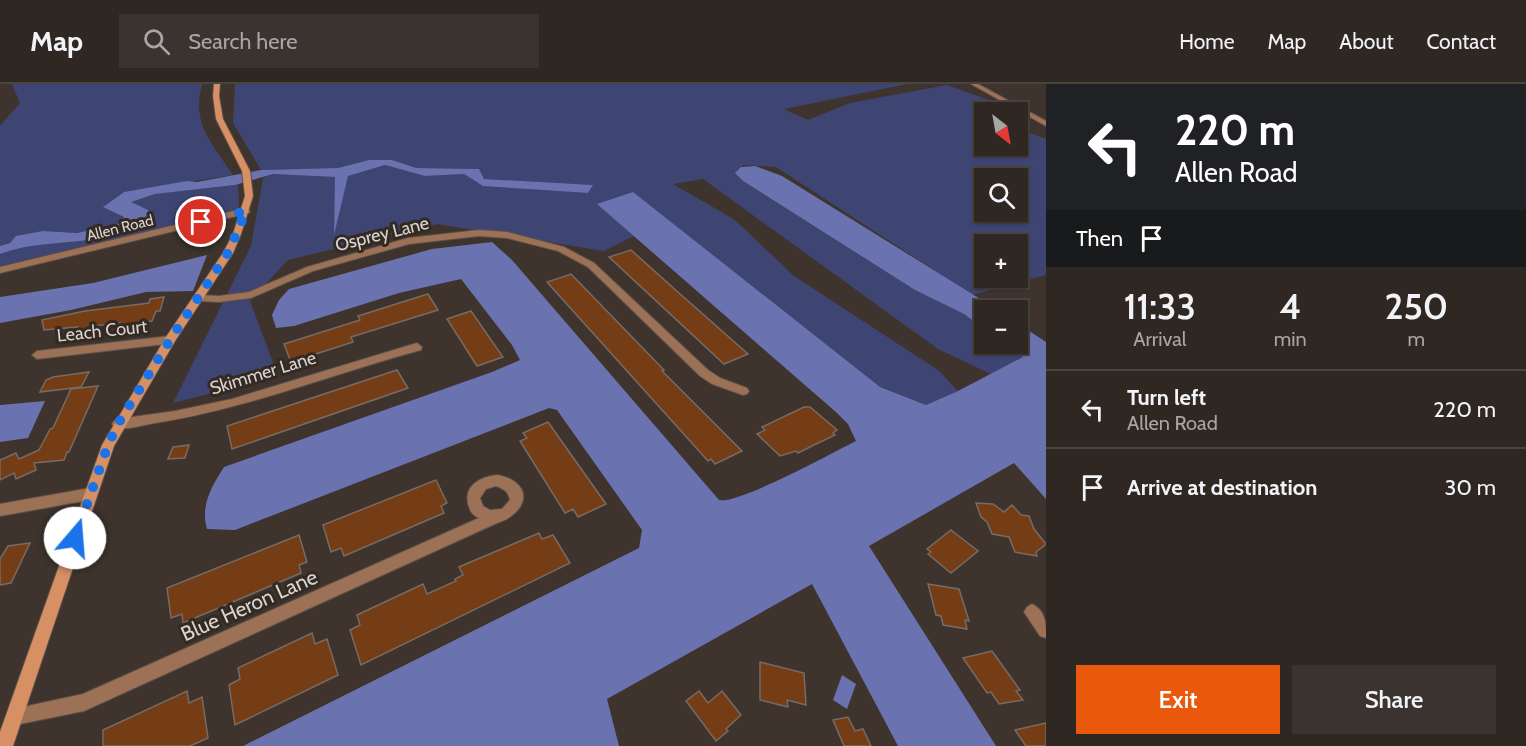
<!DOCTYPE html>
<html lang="en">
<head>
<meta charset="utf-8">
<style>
  :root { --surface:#2e2722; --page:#3a332f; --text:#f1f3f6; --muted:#a7a5a5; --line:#494440; --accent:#ea580c }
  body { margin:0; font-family:Cabin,sans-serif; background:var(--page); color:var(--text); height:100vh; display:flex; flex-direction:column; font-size:22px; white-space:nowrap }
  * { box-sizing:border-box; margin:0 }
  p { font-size:20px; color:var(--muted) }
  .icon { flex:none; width:33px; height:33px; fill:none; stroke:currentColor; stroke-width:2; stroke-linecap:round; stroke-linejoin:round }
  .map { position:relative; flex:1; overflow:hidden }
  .panel { display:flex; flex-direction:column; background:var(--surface); width:480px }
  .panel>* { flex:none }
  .banner { background:#202124; color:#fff; overflow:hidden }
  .needle { width:39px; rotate:149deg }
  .buttons { position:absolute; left:974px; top:18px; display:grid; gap:12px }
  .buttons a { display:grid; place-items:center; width:54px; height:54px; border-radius:0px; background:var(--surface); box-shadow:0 2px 4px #0004,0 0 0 2px var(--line); font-size:30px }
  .pin { position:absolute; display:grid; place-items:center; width:51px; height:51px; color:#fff; margin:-26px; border:3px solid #fff; border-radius:50%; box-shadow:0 2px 6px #0007 }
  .me { position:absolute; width:66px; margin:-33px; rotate:18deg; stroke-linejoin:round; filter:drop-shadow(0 0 4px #0008) }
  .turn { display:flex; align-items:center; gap:21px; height:126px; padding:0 30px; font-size:27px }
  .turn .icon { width:78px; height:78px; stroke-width:2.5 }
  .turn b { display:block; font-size:42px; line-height:51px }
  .then { display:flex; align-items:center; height:57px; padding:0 30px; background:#0003; gap:12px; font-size:22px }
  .eta { display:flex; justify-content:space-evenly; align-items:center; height:102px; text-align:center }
  .eta b { font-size:36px; font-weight:600; line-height:42px }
  .button { display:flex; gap:12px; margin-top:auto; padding:12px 30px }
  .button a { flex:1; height:69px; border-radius:0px; background:var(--accent); color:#fff; font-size:24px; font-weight:600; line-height:69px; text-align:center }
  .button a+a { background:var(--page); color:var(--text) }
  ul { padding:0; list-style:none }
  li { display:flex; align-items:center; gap:18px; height:78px; padding:0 30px; border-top:2px solid var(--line) }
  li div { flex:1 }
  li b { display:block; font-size:22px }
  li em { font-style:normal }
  header { display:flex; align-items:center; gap:36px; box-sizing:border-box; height:84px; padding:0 30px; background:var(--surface); border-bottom:2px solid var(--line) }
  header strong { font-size:28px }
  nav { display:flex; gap:33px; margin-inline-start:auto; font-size:21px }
  .search { width:420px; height:54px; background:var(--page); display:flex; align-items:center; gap:15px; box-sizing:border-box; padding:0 21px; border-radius:0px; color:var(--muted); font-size:22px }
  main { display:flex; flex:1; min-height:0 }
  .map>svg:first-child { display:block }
  .green { fill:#3f4573; fill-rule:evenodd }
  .water { fill:#6a73b0 }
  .building { fill:#753d15; stroke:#776b64; stroke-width:1.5 }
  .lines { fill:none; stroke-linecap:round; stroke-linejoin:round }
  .street-casing { stroke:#5a514a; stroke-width:2 }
  .secondary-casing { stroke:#5a514a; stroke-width:2 }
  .street { fill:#9d7155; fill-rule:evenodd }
  .secondary { fill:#d79064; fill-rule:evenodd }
  .route { stroke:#1a73e8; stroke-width:10; stroke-dasharray:0 18 }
  .labels { text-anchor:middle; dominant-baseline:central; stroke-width:6; stroke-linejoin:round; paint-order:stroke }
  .far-street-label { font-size:15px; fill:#dad3cf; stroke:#342a24 }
  .street-label { font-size:18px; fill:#dad3cf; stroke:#342a24 }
  .near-street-label { font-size:21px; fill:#dad3cf; stroke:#342a24 }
</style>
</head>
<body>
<header>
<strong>Map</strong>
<div class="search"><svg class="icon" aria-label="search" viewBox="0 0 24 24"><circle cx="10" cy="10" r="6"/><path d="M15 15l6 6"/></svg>Search here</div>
<nav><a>Home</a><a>Map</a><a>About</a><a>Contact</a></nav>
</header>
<main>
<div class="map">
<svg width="1046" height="662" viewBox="0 0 1046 662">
  <rect width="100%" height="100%" fill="#3e342d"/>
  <g class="green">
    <path d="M12,0H202C191,40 212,59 233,91L124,108L104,122L125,134L118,140L77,149L43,147L0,162V42L20,19Z"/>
    <path d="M235,0H907L784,25L808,36L850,19L947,1L1000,20L1002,28H984V62H1017V44L1046,55V191L972,211L776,83L743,81L736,89L743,97L915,206L964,230L984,245V260H1005L1023,273L991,290L938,265L703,95L673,100L735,136L794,192L938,286L958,307L926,321L880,303L598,120L634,152L604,167L437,140L288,176L250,217L278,292L173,319L251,162L263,94L273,90L336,93L334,147L348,92L385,81L425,92L464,90L483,102L588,109L592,101L483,95L479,85L416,84L392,76H369L338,84L261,86L233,39ZM984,94H1017V128H984ZM984,160H1017V194H984Z"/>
    <path d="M238,98L239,122L231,128L0,182V170L11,165L123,143L148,132L131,118L155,110L235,101Z"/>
  </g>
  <g class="water">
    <path d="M369,76H392L416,84L479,85L484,95L593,101L588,109L483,102L464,90L425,92L385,81L348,92L334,151L335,93L273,90L235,101L155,110L131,118L148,126L149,132C129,141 110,153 88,156C59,160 28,159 0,170V162L10,159L16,152L43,147L77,149L118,140L124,133L103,123L124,108L187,97L197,98L261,86L338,84Z"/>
    <path d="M755,82L782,92L998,226H984V245L964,230L915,206L743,97L735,89L741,83Z"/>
    <path d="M633,108L880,303L926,321L958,307L1023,273L1005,260H1017V239L1046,258V415L1014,379L869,462L996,662H898L812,500L607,615L619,662H243L639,464L642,446L557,326L549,324L235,446L207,445C200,421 212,402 224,383L492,288L520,276L512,261L461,195L399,209L294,242L276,244L272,231L279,216L289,205L432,165L492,158L512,176L719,416C737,421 834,368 856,357L848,340L837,329L597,120Z"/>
    <path d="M207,171L193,207L146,208L71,226L0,239V213L93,199Z"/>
    <path d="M45,317L28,354L0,358V321Z"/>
    <path d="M842,591L856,600L847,625L833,616Z"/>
  </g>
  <g class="building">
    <path d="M631,166L679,209L748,270L724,280L609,173Z"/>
    <path d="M571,190L664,286L662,287L742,367L715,380L711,375L708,377L547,198Z"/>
    <path d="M428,210L438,226L351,253L353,258L291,278L284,260L360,236L358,232Z"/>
    <path d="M164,213L160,227H156L152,237L119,243L120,239L93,242L91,246L75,248L78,243L44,246L42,236L85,227L149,219L150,215Z"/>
    <path d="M471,227L503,273L477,282L447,235Z"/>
    <path d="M397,286L408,304L232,365L227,342Z"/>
    <path d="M89,288L81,303L40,308L46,296L53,293Z"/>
    <path d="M98,302L69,368H67L64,376L34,379L36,386L16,395L14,389L0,396V376L16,369L19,375L39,366L50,345L53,344L71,305Z"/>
    <path d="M804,323H810L837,346L833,349L835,351L816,360L798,369L796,367L780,372L757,350L765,346L762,343Z"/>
    <path d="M548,338L606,420L578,433L573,425L565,429L520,357L527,354L523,349Z"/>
    <path d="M189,361L185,374L168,375L173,363Z"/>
    <path d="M436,396L447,419L441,422L444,429L344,472L341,464L331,468L323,441Z"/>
    <path d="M976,419L993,420L1004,428L1012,421L1021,431L1029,432L1034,445L1046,460L1036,468L1037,472L1015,468L1009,453L992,450L987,438L981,433Z"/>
    <path d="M951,446L978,467L951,489L928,470L931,468L927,465Z"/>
    <path d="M539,449L542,455L553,451L570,479L361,581L350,546L360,541L357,531L423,500L427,510L456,497L455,495L463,491L459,483Z"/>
    <path d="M299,451L307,478L299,481L301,489L183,539L182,530L171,534L167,504Z"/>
    <path d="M30,459L11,499L0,501V475L8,462Z"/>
    <path d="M928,500L959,505L969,537L965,536L967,545L943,541L941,532L936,531Z"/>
    <path d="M312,549L315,560L327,555L338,591L235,641L229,601L240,595L238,584Z"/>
    <path d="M992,567L1020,606L1016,607L1023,616L999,620L991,608L987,609L963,574Z"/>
    <path d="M760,578L804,589L806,621L787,616L788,623L760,616Z"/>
    <path d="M187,607L189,619L202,613L208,654L190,662H103V646Z"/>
    <path d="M699,607L708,619L722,607L741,631L726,645L728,647L716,657L686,617Z"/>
    <path d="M848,633L855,647L863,645L871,662H844L833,636Z"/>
    <path d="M1046,639V662H1026L1015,646Z"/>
  </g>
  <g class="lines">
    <defs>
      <g id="street">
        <path d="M971,0H978L1046,37V42Z"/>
        <path d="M246,124L250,127L249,129L0,189V183Z"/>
        <path d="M479,146L507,148L564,163L594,179L708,286L720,294L747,304L749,307L747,310L743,311L712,300L700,292L588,183L558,167L507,154L479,152L409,160L313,187L251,214L219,218L199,217L194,214L199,211L219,212L249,208L307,183L408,154Z"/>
        <path d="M170,252L175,256L174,259L37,275L32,271L37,267Z"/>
        <path d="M417,259L422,263L421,266C332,290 246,325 155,339C143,341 125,347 114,343L112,340L114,337L118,335L175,327L232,315Z"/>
        <path d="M497,391C503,392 510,394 515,398C535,414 515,434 497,439L84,627L15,641L9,638L6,632L9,626L83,610L479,434C473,431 471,429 469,423C462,403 479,393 497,391ZM496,402C504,405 508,407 510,416L502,425L490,426L483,422L480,414L486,405Z"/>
        <path d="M90,404L95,406L97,410L95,414L90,416L0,432V420Z"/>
        <path d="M1032,520C1046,527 1046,540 1046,554L1040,552L1024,528L1027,523Z"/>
      </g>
      <path id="secondary" d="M214,0H220L219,12L223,35L250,87L253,112L241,150L233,169L175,257L114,362L13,662H0V648L102,361L166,253L223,169L233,150L245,112L242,87L216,35L213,12Z"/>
    </defs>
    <use href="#street" class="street-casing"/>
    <use href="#secondary" class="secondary-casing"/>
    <use href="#street" class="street"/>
    <use href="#secondary" class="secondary"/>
  </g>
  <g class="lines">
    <path class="route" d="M75,454L108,361L118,340L170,256L228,169L246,127L201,138"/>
  </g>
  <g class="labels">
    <g class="far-street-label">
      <text transform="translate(120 144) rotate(-14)">Allen Road</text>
    </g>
    <g class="street-label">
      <text transform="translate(382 150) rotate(-14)">Osprey Lane</text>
      <text transform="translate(102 247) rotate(-6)">Leach Court</text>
      <text transform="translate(263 289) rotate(-17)">Skimmer Lane</text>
    </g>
    <g class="near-street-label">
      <text transform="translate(249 521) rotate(-24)">Blue Heron Lane</text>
    </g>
  </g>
</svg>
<div class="buttons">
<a><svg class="needle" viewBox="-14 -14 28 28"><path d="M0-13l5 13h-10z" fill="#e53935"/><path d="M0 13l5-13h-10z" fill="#a7a5a5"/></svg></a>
<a><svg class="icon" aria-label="search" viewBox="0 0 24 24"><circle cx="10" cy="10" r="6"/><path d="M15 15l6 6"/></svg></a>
<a>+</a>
<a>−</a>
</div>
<div class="pin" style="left:201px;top:138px;background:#d93025"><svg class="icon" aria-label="arrive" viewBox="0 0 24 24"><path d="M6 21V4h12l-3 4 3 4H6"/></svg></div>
<svg class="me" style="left:75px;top:454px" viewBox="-20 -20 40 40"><circle r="19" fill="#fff"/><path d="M0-13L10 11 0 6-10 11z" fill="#1a73e8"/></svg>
</div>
<section class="panel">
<div class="banner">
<div class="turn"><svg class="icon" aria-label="left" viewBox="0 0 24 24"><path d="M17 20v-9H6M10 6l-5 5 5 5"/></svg><div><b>220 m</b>Allen Road</div></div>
<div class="then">Then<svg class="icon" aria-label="arrive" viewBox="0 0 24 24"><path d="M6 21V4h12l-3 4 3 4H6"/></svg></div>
</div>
<div class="eta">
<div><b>11:33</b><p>Arrival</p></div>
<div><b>4</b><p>min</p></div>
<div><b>250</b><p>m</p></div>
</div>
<ul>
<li><svg class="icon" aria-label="left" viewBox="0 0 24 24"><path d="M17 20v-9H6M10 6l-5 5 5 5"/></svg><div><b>Turn left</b><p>Allen Road</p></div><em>220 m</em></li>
<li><svg class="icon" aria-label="arrive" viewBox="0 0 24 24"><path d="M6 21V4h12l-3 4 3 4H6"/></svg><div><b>Arrive at destination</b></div><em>30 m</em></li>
</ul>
<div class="button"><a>Exit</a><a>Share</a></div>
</section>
</main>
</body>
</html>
